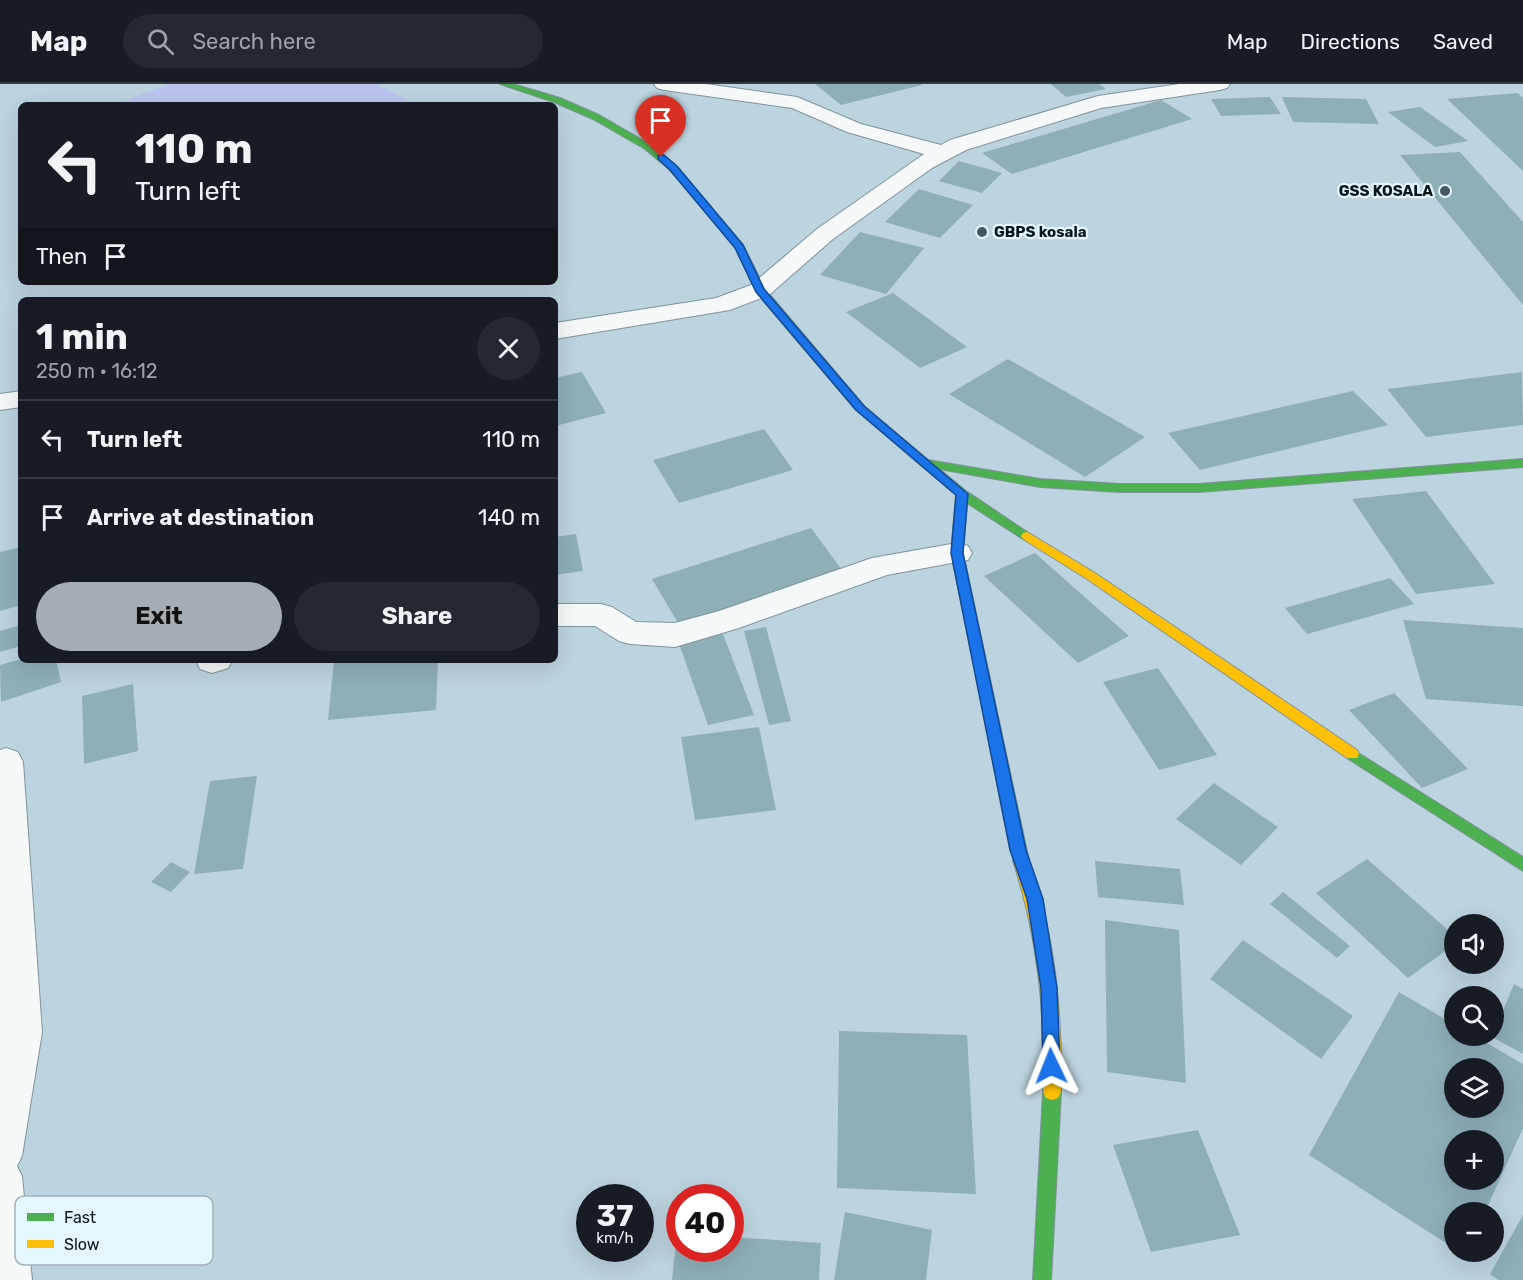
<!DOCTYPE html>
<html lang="en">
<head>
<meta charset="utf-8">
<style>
  :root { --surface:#171b24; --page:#242831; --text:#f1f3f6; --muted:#9ea1a6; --line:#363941; --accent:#a4adb3 }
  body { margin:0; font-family:Rubik,sans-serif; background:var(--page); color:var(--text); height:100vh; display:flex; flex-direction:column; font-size:22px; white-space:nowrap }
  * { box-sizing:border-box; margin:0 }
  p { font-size:20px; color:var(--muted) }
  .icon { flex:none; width:33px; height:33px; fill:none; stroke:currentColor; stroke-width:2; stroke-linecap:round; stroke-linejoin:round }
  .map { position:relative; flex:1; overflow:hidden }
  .sheet { position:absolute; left:18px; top:213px; width:540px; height:366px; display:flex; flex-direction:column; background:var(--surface); border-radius:9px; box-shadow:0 6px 24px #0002 }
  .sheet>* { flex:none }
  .hud { position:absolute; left:18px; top:18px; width:540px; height:183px; border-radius:9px; box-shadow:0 6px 24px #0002; background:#171b24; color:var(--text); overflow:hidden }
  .tools { position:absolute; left:1444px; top:830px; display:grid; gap:12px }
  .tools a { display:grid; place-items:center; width:60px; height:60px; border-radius:50%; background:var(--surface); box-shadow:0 6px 24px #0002; font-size:30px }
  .speed { position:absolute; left:576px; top:1100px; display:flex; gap:12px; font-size:30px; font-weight:700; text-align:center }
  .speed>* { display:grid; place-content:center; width:78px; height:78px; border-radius:50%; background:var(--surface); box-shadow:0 6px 24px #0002; line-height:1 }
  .speed small { font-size:15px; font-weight:400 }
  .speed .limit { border:9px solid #d22; background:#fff; color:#111 }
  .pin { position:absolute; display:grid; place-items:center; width:51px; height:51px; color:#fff; margin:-62px -26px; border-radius:50% 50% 50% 0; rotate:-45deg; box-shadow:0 0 6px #0007 }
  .pin .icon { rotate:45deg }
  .me { position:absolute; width:66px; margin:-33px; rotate:358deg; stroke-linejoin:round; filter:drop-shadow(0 0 4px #0008) }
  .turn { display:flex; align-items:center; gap:21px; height:126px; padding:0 18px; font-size:27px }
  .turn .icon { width:78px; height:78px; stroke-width:2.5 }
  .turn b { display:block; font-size:42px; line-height:51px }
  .then { display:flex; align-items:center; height:57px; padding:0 18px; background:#0003; gap:12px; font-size:22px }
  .round { display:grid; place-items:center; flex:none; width:63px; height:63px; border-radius:32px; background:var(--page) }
  .headline { display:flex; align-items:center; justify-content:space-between; height:102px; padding:0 18px }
  h1 { font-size:36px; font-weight:700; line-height:45px }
  .action { display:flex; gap:12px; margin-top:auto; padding:12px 18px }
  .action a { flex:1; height:69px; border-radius:36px; background:var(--accent); color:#111; font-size:24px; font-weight:700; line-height:69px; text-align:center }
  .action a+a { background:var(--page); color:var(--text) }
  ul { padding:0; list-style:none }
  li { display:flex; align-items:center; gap:18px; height:78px; padding:0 18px; border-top:2px solid var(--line) }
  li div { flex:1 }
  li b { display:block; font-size:22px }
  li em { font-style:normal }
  header { display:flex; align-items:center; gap:36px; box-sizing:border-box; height:84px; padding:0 30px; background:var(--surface); border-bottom:2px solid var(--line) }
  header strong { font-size:28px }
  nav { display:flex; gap:33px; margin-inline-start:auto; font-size:21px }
  .search { width:420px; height:54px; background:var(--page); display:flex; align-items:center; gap:15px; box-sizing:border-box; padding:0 21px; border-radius:33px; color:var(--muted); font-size:22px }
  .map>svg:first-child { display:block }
  .green { fill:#bcc4ef }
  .building { fill:#8eafb7; fill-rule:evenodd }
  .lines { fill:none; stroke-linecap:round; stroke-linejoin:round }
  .street-casing { stroke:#80939b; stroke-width:2 }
  .fast-casing { stroke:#80939b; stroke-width:2 }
  .slow-casing { stroke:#80939b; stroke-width:2 }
  .street { fill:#f5f9fa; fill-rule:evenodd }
  .fast { fill:#4caf50; fill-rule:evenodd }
  .slow { fill:#ffc107; fill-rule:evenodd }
  .route { fill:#1a73e8; stroke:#114b97; stroke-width:1.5 }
  .poi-dot { fill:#455861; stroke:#e4f6fe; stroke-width:2 }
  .labels { text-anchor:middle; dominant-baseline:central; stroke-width:4.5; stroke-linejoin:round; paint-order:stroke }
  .far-poi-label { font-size:15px; font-weight:bold; fill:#05161d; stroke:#e4f6fe; text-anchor:end }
  .key { fill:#e4f6fe; stroke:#a1b3ba; stroke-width:1.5 }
  .key-label { font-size:16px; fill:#05161d }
</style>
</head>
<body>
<header>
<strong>Map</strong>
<div class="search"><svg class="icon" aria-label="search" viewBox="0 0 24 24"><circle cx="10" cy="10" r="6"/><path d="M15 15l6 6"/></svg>Search here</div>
<nav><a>Map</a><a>Directions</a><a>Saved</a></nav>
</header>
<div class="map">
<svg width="1523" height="1196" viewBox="0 0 1523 1196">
  <rect width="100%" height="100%" fill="#bcd4df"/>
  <path class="green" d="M169,0H376L417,21H114Z"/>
  <g class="building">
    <path d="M815,0H922V1L841,21Z"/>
    <path d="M1051,0H1099L1106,5L1066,13Z"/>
    <path d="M1518,9L1523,14V87L1447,15Z"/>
    <path d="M1270,13L1281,30L1221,32L1211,15Z"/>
    <path d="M1282,13L1366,15L1379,40L1293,38Z"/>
    <path d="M1161,16L1192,35L1012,90L982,69Z"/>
    <path d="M1420,23L1468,57L1435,63L1388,28Z"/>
    <path d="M1460,68L1523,138V221L1400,71Z"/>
    <path d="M959,77L1002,89L982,109L939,97Z"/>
    <path d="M919,105L973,121L940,154L885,138Z"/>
    <path d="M860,148L924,164L886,210L820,191Z"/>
    <path d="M893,209L967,263L920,284L846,228Z"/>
    <path d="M1008,275L1145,353L1085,393L949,310Z"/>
    <path d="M582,288L606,329L555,342V294Z"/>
    <path d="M1522,288L1523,341L1426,353L1387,305Z"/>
    <path d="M1353,307L1388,341L1200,386L1168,349Z"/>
    <path d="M764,345L793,386L679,419L653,376Z"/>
    <path d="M1426,407L1495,500L1416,510L1352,415Z"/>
    <path d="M811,444L845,490L681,544L652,495Z"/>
    <path d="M576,450L583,487L555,491V453Z"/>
    <path d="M21,463V521L0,527V468Z"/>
    <path d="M1035,469L1129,552L1078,579L984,492Z"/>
    <path d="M1390,494L1414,520L1307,550L1285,524Z"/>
    <path d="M1403,536L1523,544V622L1426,615Z"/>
    <path d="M21,541V562L0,568V547Z"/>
    <path d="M766,543L791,637L769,641L744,547Z"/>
    <path d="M723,550L754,631L708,641L679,560Z"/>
    <path d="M21,575L56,576L61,598L1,618L0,581Z"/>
    <path d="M334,576H438L436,626L328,636Z"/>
    <path d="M1158,584L1217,671L1159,686L1103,598Z"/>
    <path d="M133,600L138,667L84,680L82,612Z"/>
    <path d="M1394,609L1468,685L1422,704L1349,626Z"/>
    <path d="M759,643L776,726L695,736L681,653Z"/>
    <path d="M257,692L243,785L194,790L210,697Z"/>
    <path d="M1214,699L1278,743L1241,781L1176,735Z"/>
    <path d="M1367,775L1455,852V860L1408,894L1316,809Z"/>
    <path d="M1095,777L1180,785L1184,821L1098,813Z"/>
    <path d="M171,778L190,788L171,808L151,798Z"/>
    <path d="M1283,808L1350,862L1337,874L1270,820Z"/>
    <path d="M1105,836L1179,846L1186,999L1107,988Z"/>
    <path d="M1243,856L1353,932L1321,975L1210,895Z"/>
    <path d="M1514,900L1523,905V970L1492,953Z"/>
    <path d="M1399,908L1455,941V951H1473L1523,980V1044L1485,1128H1455V1165L1309,1071ZM1455,984H1494V1023H1455ZM1455,1056H1494V1095H1455Z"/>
    <path d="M839,947L967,951L976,1110L837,1104Z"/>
    <path d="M1198,1046L1240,1151L1151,1168L1113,1061Z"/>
    <path d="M845,1128L932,1146L926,1196H834Z"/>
    <path d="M1523,1131V1196H1498L1490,1190Z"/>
    <path d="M677,1150H680V1164H730V1153L821,1159L819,1196H672Z"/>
  </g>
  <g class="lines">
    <defs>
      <g id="street">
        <path d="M654,0H706L797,13L861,40L941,61L950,56L1098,12L1179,0H1230L1227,4L1220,6L1101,24L966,66L932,84L833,155L769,211L730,226L555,255V239L716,214L751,201L817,145L924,70L847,48L792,24L664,6L657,4Z"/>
        <path d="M21,307V323L0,326V310Z"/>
        <path d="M957,459L968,462L972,469L968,476L887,491L739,544L675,563L630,560L619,557L595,542H555V520H601L612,523L636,538L675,539L719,527L872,474Z"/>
        <path d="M196,576H233L228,584L212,589L200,585Z"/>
        <path d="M6,664L18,668L23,678L42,948L22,1072L17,1082L22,1092L32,1196H0V666Z"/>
      </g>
      <g id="fast">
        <path d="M500,0H513L560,14L599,31L651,61L676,82L743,161L765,205L864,322L928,376L1040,395L1120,400H1199L1523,375V383L1199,408H1120L1040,403L939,385L966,407L1033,452L1031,455H1023L967,419L963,469L1029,777L1026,781L1021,783L1016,781L951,469L956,411L856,326L756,208L736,164L670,86L645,65L593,35L554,18Z"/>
        <path d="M1352,665L1523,773V787L1347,674L1345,670L1347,666Z"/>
        <path d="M1052,1000L1058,1002L1061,1008L1051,1196H1033L1043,1008L1046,1002Z"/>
      </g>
      <g id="slow">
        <path d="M1027,448L1095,489L1357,666L1359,670L1357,674H1347L1087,495L1023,455L1021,452L1023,449Z"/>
        <path d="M1021,771L1026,773C1034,787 1038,805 1042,821C1058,882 1062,945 1061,1008L1058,1014L1052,1016L1046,1014L1043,1008C1046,929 1038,853 1013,777L1016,773Z"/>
      </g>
    </defs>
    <use href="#street" class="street-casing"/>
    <use href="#fast" class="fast-casing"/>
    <use href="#slow" class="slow-casing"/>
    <use href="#street" class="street"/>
    <use href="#fast" class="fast"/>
    <use href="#slow" class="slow"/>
  </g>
  <path class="route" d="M658,71H664L677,82L743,161L764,205L864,322L968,410L963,469L1026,766L1043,815L1057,904L1060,982L1057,988L1051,990L1045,988L1043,982L1041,904L1027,815L1010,766L951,469L956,411L856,326L756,208L735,164L670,86L658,75Z"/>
  <g class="poi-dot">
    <circle cx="1445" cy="107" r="6"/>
    <circle cx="982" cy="148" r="6"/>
  </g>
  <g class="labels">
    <g class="far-poi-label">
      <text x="1433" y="107">GSS KOSALA</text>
      <text x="994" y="148" text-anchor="start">GBPS kosala</text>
    </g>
  </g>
  <rect x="15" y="1112" width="198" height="69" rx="9" class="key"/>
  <rect x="27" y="1129" width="27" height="8" fill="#4caf50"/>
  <rect x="27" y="1156" width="27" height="8" fill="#ffc107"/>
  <g class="key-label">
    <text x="64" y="1139">Fast</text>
    <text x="64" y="1166">Slow</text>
  </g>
</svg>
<div class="tools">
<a><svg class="icon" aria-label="sound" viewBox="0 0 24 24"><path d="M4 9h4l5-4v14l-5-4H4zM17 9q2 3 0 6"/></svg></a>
<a><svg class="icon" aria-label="search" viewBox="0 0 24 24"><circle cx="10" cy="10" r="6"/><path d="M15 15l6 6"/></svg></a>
<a><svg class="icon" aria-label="layers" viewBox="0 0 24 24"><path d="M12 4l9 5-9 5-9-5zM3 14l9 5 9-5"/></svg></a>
<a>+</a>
<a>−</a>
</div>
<div class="speed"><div>37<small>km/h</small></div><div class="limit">40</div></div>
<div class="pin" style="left:661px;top:73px;background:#d93025"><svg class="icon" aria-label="arrive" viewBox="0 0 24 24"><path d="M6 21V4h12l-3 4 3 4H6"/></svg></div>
<svg class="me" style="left:1051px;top:982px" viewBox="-20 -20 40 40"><path d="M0-17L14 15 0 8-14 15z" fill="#1a73e8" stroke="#fff" stroke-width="4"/></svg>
<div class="hud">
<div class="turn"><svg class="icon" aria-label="left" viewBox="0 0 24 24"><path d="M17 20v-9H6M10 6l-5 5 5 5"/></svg><div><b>110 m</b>Turn left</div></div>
<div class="then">Then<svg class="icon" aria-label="arrive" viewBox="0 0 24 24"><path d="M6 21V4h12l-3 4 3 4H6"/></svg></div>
</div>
<section class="sheet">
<div class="headline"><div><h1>1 min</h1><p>250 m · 16:12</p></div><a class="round"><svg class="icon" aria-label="close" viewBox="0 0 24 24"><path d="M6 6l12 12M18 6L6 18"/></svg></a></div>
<ul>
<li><svg class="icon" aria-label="left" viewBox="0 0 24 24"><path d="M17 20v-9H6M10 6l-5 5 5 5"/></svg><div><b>Turn left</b></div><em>110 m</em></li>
<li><svg class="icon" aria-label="arrive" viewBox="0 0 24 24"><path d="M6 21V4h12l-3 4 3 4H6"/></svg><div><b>Arrive at destination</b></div><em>140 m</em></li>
</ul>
<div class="action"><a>Exit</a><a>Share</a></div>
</section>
</div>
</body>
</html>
